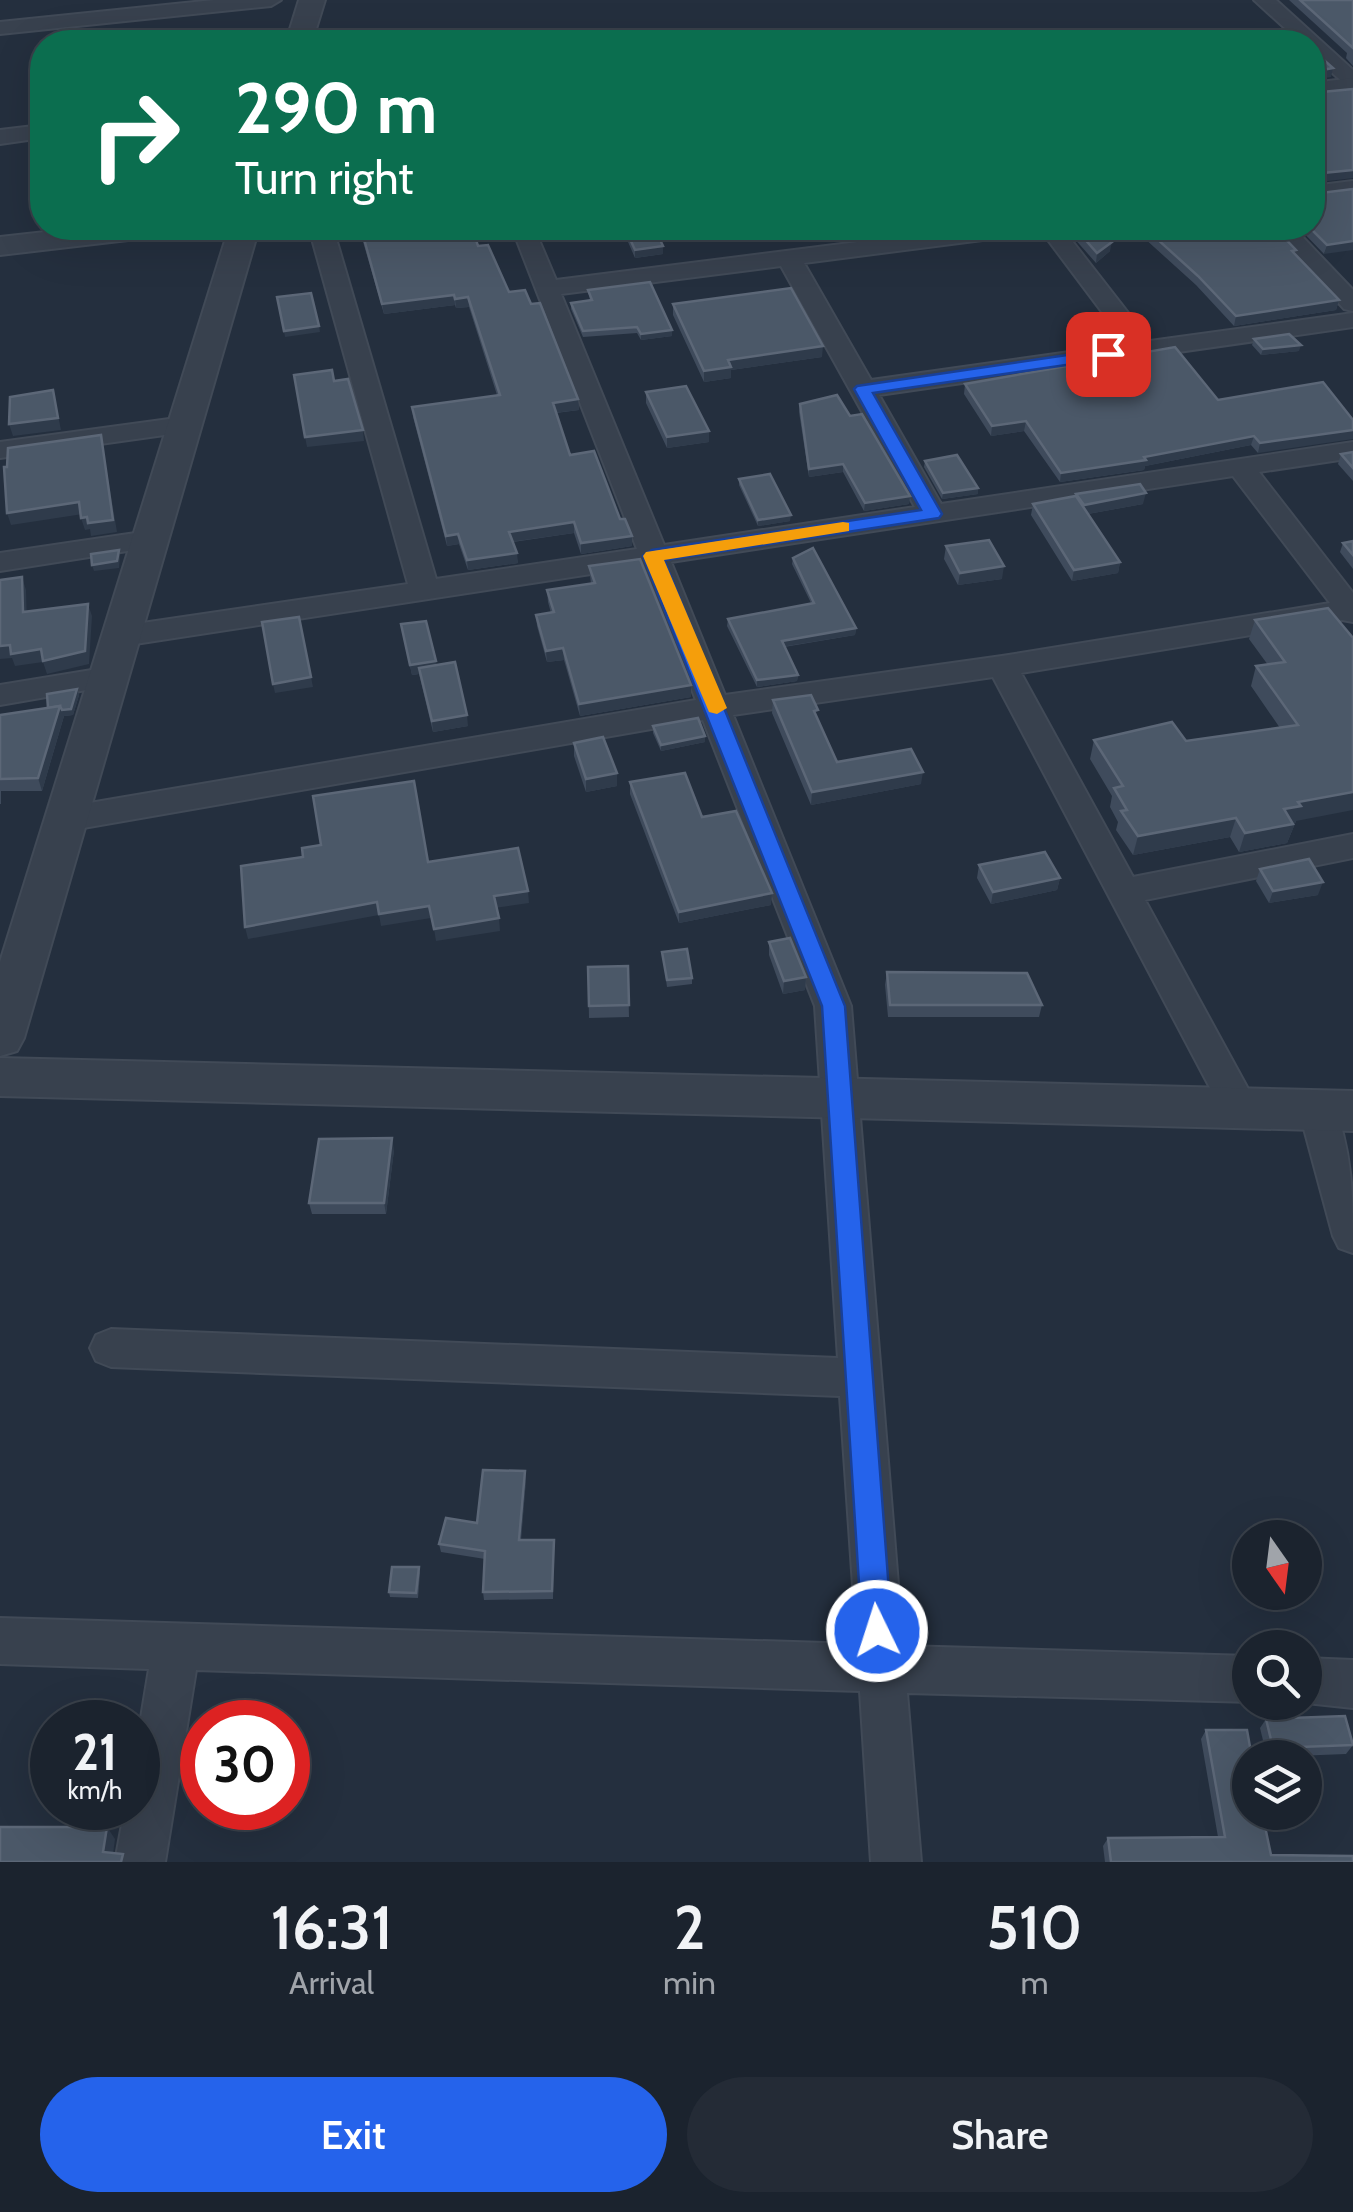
<!DOCTYPE html>
<html lang="en">
<head>
<meta charset="utf-8">
<style>
  :root { --surface:#1b232e; --page:#242b36; --text:#f1f3f6; --muted:#a0a4aa; --line:#39404a; --accent:#2563eb }
  body { margin:0; font-family:Cabin,sans-serif; background:var(--page); color:var(--text); height:100vh; display:flex; flex-direction:column; font-size:38px; white-space:nowrap }
  * { box-sizing:border-box; margin:0 }
  p { font-size:32px; color:var(--muted) }
  .icon { flex:none; width:55px; height:55px; fill:none; stroke:currentColor; stroke-width:2; stroke-linecap:round; stroke-linejoin:round }
  .map { position:relative; height:1862px; overflow:hidden }
  .side { display:flex; flex-direction:column; background:var(--surface); flex:1 }
  .side>* { flex:none }
  .banner { position:absolute; left:30px; top:30px; width:1295px; height:210px; border-radius:40px; box-shadow:0 10px 40px #0002,0 0 0 2px var(--line); background:#0b6e4f; color:#fff; overflow:hidden }
  .needle { width:65px; rotate:166deg }
  .fabs { position:absolute; left:1232px; top:1520px; display:grid; gap:20px }
  .fabs a { display:grid; place-items:center; width:90px; height:90px; border-radius:50%; background:var(--surface); box-shadow:0 10px 40px #0002,0 0 0 2px var(--line); font-size:50px }
  .speed { position:absolute; left:30px; top:1700px; display:flex; gap:20px; font-size:50px; font-weight:700; text-align:center }
  .speed>* { display:grid; place-content:center; width:130px; height:130px; border-radius:50%; background:var(--surface); box-shadow:0 10px 40px #0002,0 0 0 2px var(--line); line-height:1 }
  .speed small { font-size:25px; font-weight:400 }
  .speed .limit { border:15px solid #d22; background:#fff; color:#111 }
  .pin { position:absolute; display:grid; place-items:center; width:85px; height:85px; color:#fff; margin:-42px; border-radius:20px; box-shadow:0 5px 15px #0006 }
  .me { position:absolute; width:110px; margin:-55px; rotate:356deg; stroke-linejoin:round; filter:drop-shadow(0 0 8px #0008) }
  .turn { display:flex; align-items:center; gap:35px; height:210px; padding:0 40px; font-size:45px }
  .turn .icon { width:130px; height:130px; stroke-width:2.5 }
  .turn b { display:block; font-size:70px; line-height:85px }
  .eta { display:flex; justify-content:space-evenly; align-items:center; height:170px; text-align:center }
  .eta b { font-size:60px; font-weight:600; line-height:70px }
  .action { display:flex; gap:20px; margin-top:auto; padding:20px 40px }
  .action a { flex:1; height:115px; border-radius:60px; background:var(--accent); color:#fff; font-size:40px; font-weight:600; line-height:115px; text-align:center }
  .action a+a { background:var(--page); color:var(--text) }
  .map>svg:first-child { display:block }
  .lines { fill:none; stroke-linecap:round; stroke-linejoin:round }
  .minor-casing { stroke:#414a57; stroke-width:4 }
  .tertiary-casing { stroke:#414a57; stroke-width:4 }
  .minor { fill:#38414e; fill-rule:evenodd }
  .tertiary { fill:#38414e; fill-rule:evenodd }
  .wall { fill:#3f4b5c }
  .shaded-wall { fill:#2f3b4b }
  .building { fill:#4b5868; stroke:#5c6777; stroke-width:2.5 }
  .route { fill:#2563eb; stroke:#184099; stroke-width:2.5 }
  .slow { fill:#f59e0b }
</style>
</head>
<body>
<div class="map">
<svg width="1353" height="1862" viewBox="0 0 1353 1862">
  <rect width="100%" height="100%" fill="#242f3e"/>
  <g class="lines">
    <defs>
      <g id="minor">
        <path d="M214,0H281L271,6L0,34V22Z"/>
        <path d="M1254,0H1276L1353,70V87L1346,85L1312,55V42H1300Z"/>
        <path d="M42,125V138L0,144V130Z"/>
        <path d="M1353,181V195L1312,200V186Z"/>
        <path d="M309,228H333L436,579L637,549L512,228H534L556,280L969,228H1032L1021,235L804,263L871,380L1126,344L1039,228H1062L1150,341L1353,313V327L879,395L941,504L1353,442V458L1259,472L1353,593V622L1342,620L1021,673L1133,877L1353,834V858L1145,900L1259,1109L1253,1120L1240,1124L1227,1120L993,677L733,715L851,1006L903,1646L1250,1656L1253,1702L907,1693L921,1862H871L860,1691L196,1670L165,1862H115L125,1808H138V1736L149,1669L0,1664V1618L857,1644L840,1396L111,1367L96,1361L90,1348L96,1335L111,1329L838,1358L815,1006L703,720L66,831L54,827L49,819L54,811L66,807L696,700L643,566L122,646L111,643L107,636L111,629L122,626L408,584ZM781,266L915,507L664,545L561,294ZM1233,476L1330,603L1002,656L725,695L671,562Z"/>
        <path d="M1270,228H1294L1353,290V311L1344,309Z"/>
        <path d="M184,417L193,419L197,425L193,431L0,458V442Z"/>
        <path d="M149,531L159,534L163,540L159,546L0,571V553Z"/>
        <path d="M110,667L121,670L125,677L121,684L0,705V685Z"/>
        <path d="M1318,1095L1331,1099C1353,1148 1353,1200 1353,1253L1339,1248L1333,1236L1299,1110L1305,1099Z"/>
        <path d="M1305,1658L1353,1660V1708L1297,1702H1305Z"/>
      </g>
      <g id="tertiary">
        <path d="M299,0H325L312,42H286Z"/>
        <path d="M1353,78V94L1312,99V83Z"/>
        <path d="M81,228H169L165,234L154,237L0,255V237Z"/>
        <path d="M229,228H259L24,1038L17,1051L0,1056V962Z"/>
        <path d="M0,1058L1353,1091V1131L0,1096Z"/>
      </g>
    </defs>
    <use href="#minor" class="minor-casing"/>
    <use href="#tertiary" class="tertiary-casing"/>
    <use href="#minor" class="minor"/>
    <use href="#tertiary" class="tertiary"/>
  </g>
  <g class="wall">
    <path d="M1289,0H1353V66L1346,58L1347,53Z"/>
    <path d="M1353,189L1324,254L1299,228H1312Z"/>
    <path d="M359,228H472L478,246L509,292L531,304L578,399L579,410L556,413L570,455L632,536V546L581,554L574,533L513,542L518,563L468,570L459,544L447,546L413,417L412,407L497,395L469,307L456,308L455,305L384,314Z"/>
    <path d="M622,228H753L659,237L663,254L635,258Z"/>
    <path d="M857,228H943L864,237Z"/>
    <path d="M1065,228H1101L1110,251L1096,263Z"/>
    <path d="M1133,228H1275L1295,254L1339,300L1336,310L1234,326L1196,285Z"/>
    <path d="M588,290L672,336L641,340L637,333L583,337L571,309V303L590,300Z"/>
    <path d="M673,304L822,357L731,370V378L704,382L673,315Z"/>
    <path d="M1254,339L1299,351L1261,355L1252,345Z"/>
    <path d="M1323,382L1258,453L1251,445L1145,466L1144,470L1060,482L1024,431L991,436L964,394L965,384L1218,400Z"/>
    <path d="M646,392L709,442L667,448L646,403Z"/>
    <path d="M800,404L850,416L910,496L909,504L864,511L843,472L809,477L799,412Z"/>
    <path d="M1353,452V481L1338,464L1341,454Z"/>
    <path d="M925,461L978,494L942,499L924,467Z"/>
    <path d="M739,479L790,521L758,526L739,485Z"/>
    <path d="M1076,494L1143,504L1088,514L1120,562L1118,573L1072,581L1031,515L1033,504L1076,496Z"/>
    <path d="M1353,541V569L1340,552L1343,543Z"/>
    <path d="M946,546L1002,579L958,585L944,559Z"/>
    <path d="M793,558L856,628L855,635L784,647L798,675L797,681L757,687L727,626L728,619L811,603L792,564Z"/>
    <path d="M589,566L691,685V697L580,716L564,660L547,662L537,626L536,615L551,613L548,602L547,590L591,584Z"/>
    <path d="M1328,608L1296,821L1287,843L1239,852L1230,837L1133,855L1116,830L1118,822L1110,807L1112,796L1090,759L1094,740L1186,741L1280,728L1251,686L1256,666L1268,665L1249,639L1255,620Z"/>
    <path d="M401,624L436,665L468,726L433,732L419,674L412,675Z"/>
    <path d="M77,689L79,695L73,715L64,716L42,791H1V804H0V715L48,708Z"/>
    <path d="M773,700L818,720L837,762L921,784L811,805L772,713Z"/>
    <path d="M653,726L705,742L661,751L653,733Z"/>
    <path d="M574,743L617,773V786L586,792L574,756Z"/>
    <path d="M630,782L702,817L771,905L679,923L630,794Z"/>
    <path d="M979,865L1060,878L1057,890L991,904L977,878Z"/>
    <path d="M1260,869L1318,895L1269,903L1256,881Z"/>
    <path d="M769,942L806,977L805,990L783,994L769,955Z"/>
    <path d="M662,952L692,978V984L667,987Z"/>
    <path d="M628,966L629,1017L589,1018L588,967Z"/>
    <path d="M887,972L1042,1005L1039,1017H888L885,985Z"/>
    <path d="M394,1150L386,1214H312L309,1203Z"/>
    <path d="M525,1471L526,1480L521,1540H554L553,1599L484,1600L483,1592L485,1559L441,1552L439,1544L477,1523Z"/>
    <path d="M419,1567L420,1573L418,1598L390,1597L389,1592Z"/>
    <path d="M1266,1719L1353,1745L1346,1754L1267,1757L1260,1728Z"/>
    <path d="M1206,1730L1271,1855L1353,1862H1105L1103,1846L1108,1838L1218,1837L1201,1739Z"/>
  </g>
  <g class="shaded-wall">
    <path d="M1333,68L1331,77L1312,80V72Z"/>
    <path d="M1353,170V178L1312,183V174Z"/>
    <path d="M574,228H620L574,233Z"/>
    <path d="M865,228H943L864,237Z"/>
    <path d="M1353,241V250L1324,254L1327,245Z"/>
    <path d="M1112,242L1110,251L1096,263L1097,253Z"/>
    <path d="M663,246V254L635,258V250Z"/>
    <path d="M454,295L455,305L384,314L382,304Z"/>
    <path d="M468,297L469,307L456,308L455,299Z"/>
    <path d="M1339,300L1336,310L1234,326L1236,316Z"/>
    <path d="M319,326L320,332L285,337L284,331Z"/>
    <path d="M672,330V336L641,340V334Z"/>
    <path d="M1301,345L1299,351L1261,355L1263,349Z"/>
    <path d="M823,346L822,357L731,370V378L704,382V371L728,360Z"/>
    <path d="M53,390L61,430L13,436L9,424Z"/>
    <path d="M578,399L579,410L553,413V403Z"/>
    <path d="M1026,421L1024,431L991,436L992,426Z"/>
    <path d="M363,430L364,441L307,447L305,437Z"/>
    <path d="M1353,430V439L1258,453L1260,443Z"/>
    <path d="M709,431V442L667,448V437Z"/>
    <path d="M101,435L117,532L91,536L90,529L85,530L81,518Z"/>
    <path d="M1254,436L1251,445L1145,466L1144,470L1060,482L1061,473Z"/>
    <path d="M843,464V472L809,477V469Z"/>
    <path d="M978,488V494L942,499L943,493Z"/>
    <path d="M1146,493L1143,504L1082,515L1084,505Z"/>
    <path d="M910,496L909,504L864,511L865,503Z"/>
    <path d="M79,502L83,514L11,525L7,513Z"/>
    <path d="M791,515L790,521L758,526V520Z"/>
    <path d="M574,522V533L510,542L509,532Z"/>
    <path d="M458,534L459,544L447,546L446,536Z"/>
    <path d="M632,536V546L581,554V543Z"/>
    <path d="M119,550L120,556L119,568L94,571L92,565Z"/>
    <path d="M517,553L518,563L468,570L467,560Z"/>
    <path d="M1120,562L1118,573L1072,581L1074,570Z"/>
    <path d="M1004,566L1002,579L958,585L960,573Z"/>
    <path d="M22,577L26,590L27,625L23,612Z"/>
    <path d="M88,604L92,616L89,664L47,674L43,662L15,666L12,658L0,659V646L10,645Z"/>
    <path d="M856,628L855,635L781,647L782,641Z"/>
    <path d="M563,648L564,660L547,662L546,651Z"/>
    <path d="M436,661L437,671L412,675L410,665Z"/>
    <path d="M798,675L797,681L757,687V680Z"/>
    <path d="M311,677L313,687L275,693L273,684Z"/>
    <path d="M691,685V697L580,716L579,704Z"/>
    <path d="M77,689L79,695L73,715L64,716L42,791L38,778L60,706Z"/>
    <path d="M467,715L468,726L433,732L432,721Z"/>
    <path d="M705,736V742L661,751V745Z"/>
    <path d="M923,772L921,784L811,805L812,792Z"/>
    <path d="M617,773V786L586,792V779Z"/>
    <path d="M1353,792V810L1296,821L1287,843L1239,852L1245,833L1284,809L1298,802Z"/>
    <path d="M1236,818L1230,837L1133,855L1138,836Z"/>
    <path d="M1060,878L1057,890L991,904L993,892Z"/>
    <path d="M1323,882L1318,895L1269,903L1273,891Z"/>
    <path d="M528,891L529,903L495,908L494,896Z"/>
    <path d="M772,893L771,905L679,923V912Z"/>
    <path d="M377,902L429,906L431,918L381,926L379,915L248,939L245,927Z"/>
    <path d="M499,918L500,931L436,941L434,929Z"/>
    <path d="M806,977L805,990L783,994L784,981Z"/>
    <path d="M392,1138L394,1150L386,1214L384,1203Z"/>
    <path d="M525,1471L526,1480L520,1548L519,1540Z"/>
    <path d="M107,1827L115,1839L112,1862L103,1852Z"/>
  </g>
  <g class="building">
    <path d="M1300,0H1353V48Z"/>
    <path d="M1312,54H1317L1333,68L1312,72Z"/>
    <path d="M1353,89V170L1312,174V93Z"/>
    <path d="M1353,189V241L1327,245L1310,228H1312V194Z"/>
    <path d="M361,228H472L478,246L488,245L509,292L525,290L531,304L540,303L578,399L553,403L570,455L594,451L620,519H625L632,536L581,543L574,522L509,532L517,553L467,560L458,534L446,536L412,407L500,395L468,297L455,299L454,295L382,304Z"/>
    <path d="M625,228H671L655,229L663,246L635,250Z"/>
    <path d="M1075,228H1101L1112,242L1097,253Z"/>
    <path d="M1145,228H1275L1296,250L1292,251L1339,300L1236,316L1198,276Z"/>
    <path d="M650,282L672,330L641,334L637,327L583,331L571,303L592,300L588,290Z"/>
    <path d="M791,288L823,346L728,360L731,367L704,371L673,304Z"/>
    <path d="M311,293L319,326L284,331L277,297Z"/>
    <path d="M1289,334L1301,345L1263,349L1254,339Z"/>
    <path d="M1175,347L1218,400L1323,382L1353,420V430L1260,443L1254,436L1144,457L1146,460L1061,473L1026,421L992,426L965,384Z"/>
    <path d="M332,370L334,381L348,379L363,430L305,437L294,375Z"/>
    <path d="M686,386L709,431L667,437L646,392Z"/>
    <path d="M53,390L58,418L9,424L10,397Z"/>
    <path d="M837,395L850,416L862,414L910,496L865,503L843,464L809,469L800,404Z"/>
    <path d="M101,435L113,520L88,523L87,517L81,518L79,502L7,513L4,467H7L8,448Z"/>
    <path d="M1353,452V468L1341,454Z"/>
    <path d="M957,455L978,488L943,493L925,461Z"/>
    <path d="M770,474L791,515L758,520L739,479Z"/>
    <path d="M1140,484L1146,493L1084,505L1076,494Z"/>
    <path d="M1076,496L1120,562L1074,570L1033,504Z"/>
    <path d="M989,540L1004,566L960,573L946,546Z"/>
    <path d="M1353,541V555L1343,543Z"/>
    <path d="M813,548L856,628L782,641L798,675L757,680L728,619L814,603L793,558Z"/>
    <path d="M119,550L117,561L92,565L91,554Z"/>
    <path d="M640,559L691,685L579,704L563,648L546,651L536,615L554,612L547,590L595,583L589,566Z"/>
    <path d="M22,577L23,612L88,604L85,651L43,661L41,649L11,654L10,645L0,646V580Z"/>
    <path d="M1328,608L1353,638V792L1298,802L1301,806L1284,809L1293,824L1245,833L1236,818L1138,836L1121,811L1127,810L1114,788L1123,786L1094,740L1172,722L1186,741L1298,725L1256,666L1285,662L1255,620Z"/>
    <path d="M299,617L311,677L273,684L262,622Z"/>
    <path d="M426,621L436,661L410,665L401,624Z"/>
    <path d="M455,662L467,715L432,721L419,668Z"/>
    <path d="M77,689L71,709L62,710L60,706L48,708L47,694Z"/>
    <path d="M811,695L818,710L814,711L837,762L911,749L923,772L812,792L773,700Z"/>
    <path d="M60,706L38,778L0,779V715Z"/>
    <path d="M698,718L705,736L661,745L653,726Z"/>
    <path d="M603,737L617,773L586,779L574,743Z"/>
    <path d="M685,773L702,817L736,811L772,893L679,912L630,782Z"/>
    <path d="M414,781L428,862L518,848L528,891L494,896L499,918L434,929L429,906L379,914L377,902L245,927L241,866L303,857L302,848L321,845L313,796Z"/>
    <path d="M1045,852L1060,878L993,892L979,865Z"/>
    <path d="M1309,859L1323,882L1273,891L1260,869Z"/>
    <path d="M790,938L806,977L784,981L769,942Z"/>
    <path d="M687,949L692,978L667,980L662,952Z"/>
    <path d="M628,966L629,1005L589,1006L588,967Z"/>
    <path d="M887,972L1027,973L1042,1005H890Z"/>
    <path d="M392,1138L384,1203H309L319,1139Z"/>
    <path d="M483,1470L525,1471L519,1540H554L552,1591L483,1592L485,1551L439,1544L446,1518L477,1523Z"/>
    <path d="M392,1567H419L416,1593L389,1592Z"/>
    <path d="M1345,1716L1353,1745L1273,1748L1266,1719Z"/>
    <path d="M1206,1730H1247L1252,1758H1250V1812H1262L1271,1855L1353,1856V1862H1111L1108,1838L1225,1837Z"/>
    <path d="M0,1827H107L103,1852L123,1854L121,1862H0Z"/>
  </g>
  <path class="route" d="M1108,349L1116,354L1114,358L873,393L942,514L939,518L664,560L845,1006L892,1631L888,1642L877,1646L867,1642L862,1631L822,1006L643,556L652,550L921,510L854,389L857,386Z"/>
  <path class="slow" d="M843,522L849,523V531L664,560L727,708L717,714L709,712L643,556L646,552Z"/>
</svg>
<div class="fabs">
<a><svg class="needle" viewBox="-14 -14 28 28"><path d="M0-13l5 13h-10z" fill="#e53935"/><path d="M0 13l5-13h-10z" fill="#a0a4aa"/></svg></a>
<a><svg class="icon" aria-label="search" viewBox="0 0 24 24"><circle cx="10" cy="10" r="6"/><path d="M15 15l6 6"/></svg></a>
<a><svg class="icon" aria-label="layers" viewBox="0 0 24 24"><path d="M12 4l9 5-9 5-9-5zM3 14l9 5 9-5"/></svg></a>
</div>
<div class="speed"><div>21<small>km/h</small></div><div class="limit">30</div></div>
<div class="pin" style="left:1108px;top:354px;background:#d93025"><svg class="icon" aria-label="arrive" viewBox="0 0 24 24"><path d="M6 21V4h12l-3 4 3 4H6"/></svg></div>
<svg class="me" style="left:877px;top:1631px" viewBox="-20 -20 40 40"><circle r="17" fill="#2563eb" stroke="#fff" stroke-width="3"/><path d="M0-11L8 9 0 5-8 9z" fill="#fff"/></svg>
<div class="banner">
<div class="turn"><svg class="icon" aria-label="right" viewBox="0 0 24 24"><path d="M7 20v-9h11M14 6l5 5-5 5"/></svg><div><b>290 m</b>Turn right</div></div>
</div>
</div>
<section class="side">
<div class="eta">
<div><b>16:31</b><p>Arrival</p></div>
<div><b>2</b><p>min</p></div>
<div><b>510</b><p>m</p></div>
</div>
<div class="action"><a>Exit</a><a>Share</a></div>
</section>
</body>
</html>
